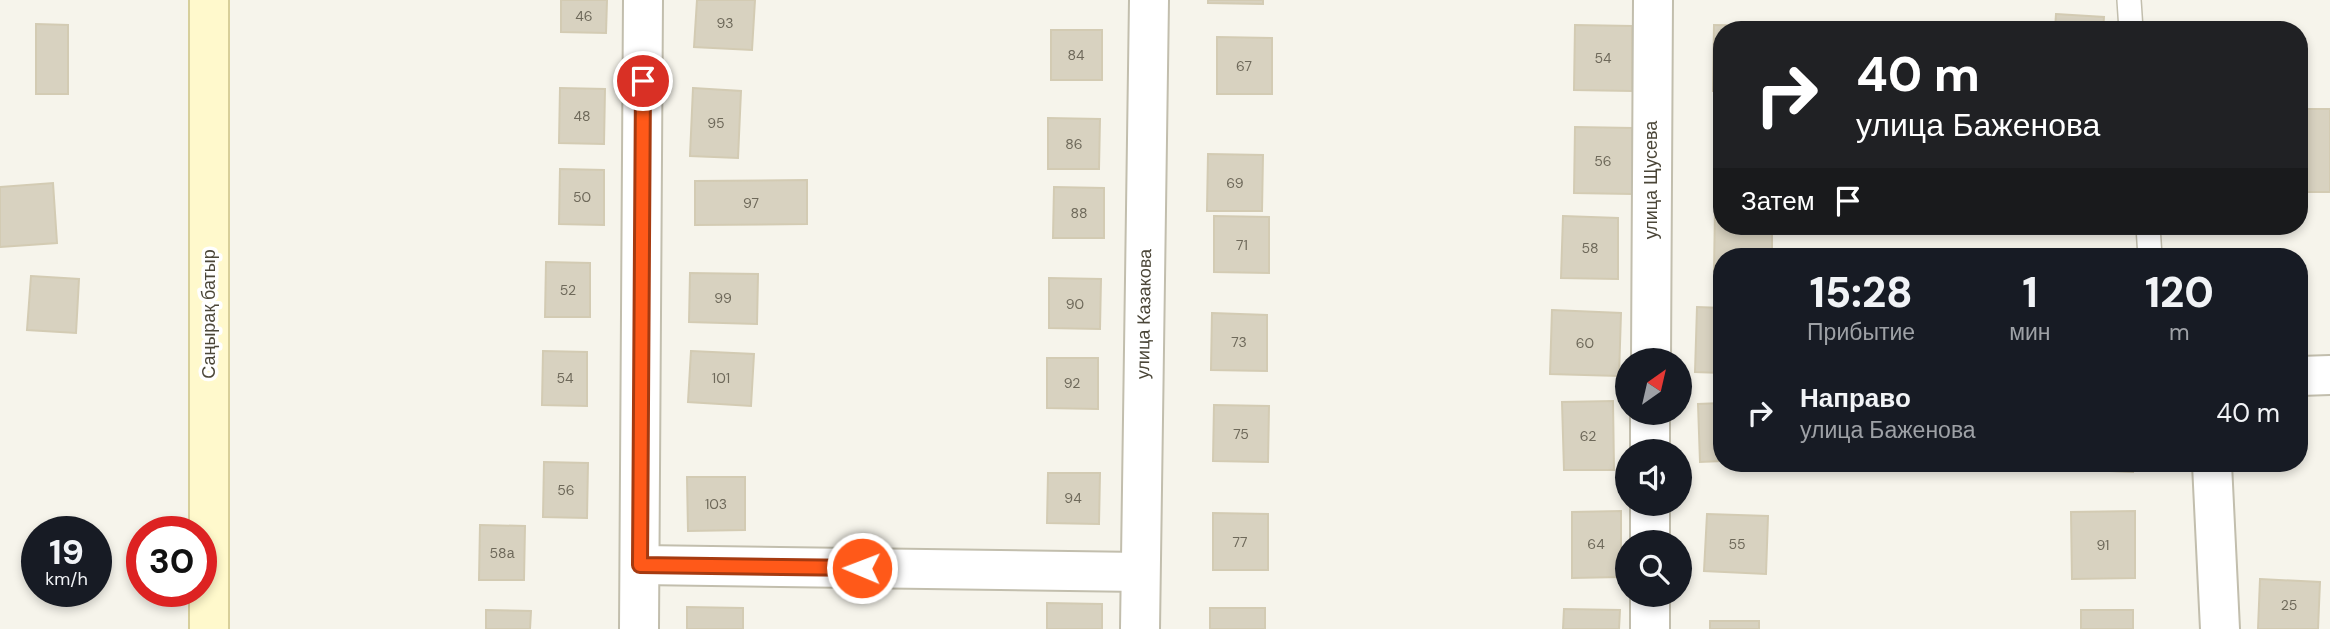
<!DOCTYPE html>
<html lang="ru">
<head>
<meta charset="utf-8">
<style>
  :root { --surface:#171b24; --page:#242831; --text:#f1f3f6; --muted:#9ea1a6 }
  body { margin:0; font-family:"DM Sans",sans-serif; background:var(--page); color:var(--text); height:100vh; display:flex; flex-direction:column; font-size:26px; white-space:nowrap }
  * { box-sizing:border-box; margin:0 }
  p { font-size:23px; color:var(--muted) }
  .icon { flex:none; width:38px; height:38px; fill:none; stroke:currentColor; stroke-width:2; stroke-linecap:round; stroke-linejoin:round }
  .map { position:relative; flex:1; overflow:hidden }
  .drawer { position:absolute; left:1713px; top:248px; width:595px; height:224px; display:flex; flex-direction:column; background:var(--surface); border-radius:28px; box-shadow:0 4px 10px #0003 }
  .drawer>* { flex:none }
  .guide { position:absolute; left:1713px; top:21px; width:595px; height:214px; border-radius:28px; box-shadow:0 4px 10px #0003; background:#202124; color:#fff; overflow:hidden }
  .needle { width:46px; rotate:34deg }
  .controls { position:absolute; left:1615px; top:348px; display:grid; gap:14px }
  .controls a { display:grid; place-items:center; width:77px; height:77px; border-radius:50%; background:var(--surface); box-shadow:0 4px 10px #0003; font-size:35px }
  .speed { position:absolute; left:21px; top:516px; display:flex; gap:14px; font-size:35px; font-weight:700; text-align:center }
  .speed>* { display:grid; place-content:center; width:91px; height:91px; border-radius:50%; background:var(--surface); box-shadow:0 4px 10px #0003; line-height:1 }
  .speed small { font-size:18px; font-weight:400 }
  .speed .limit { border:10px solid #d22; background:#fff; color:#111 }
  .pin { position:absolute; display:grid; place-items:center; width:60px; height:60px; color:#fff; margin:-30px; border:4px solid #fff; border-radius:50%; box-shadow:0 2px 7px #0007 }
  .me { position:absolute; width:77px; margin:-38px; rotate:271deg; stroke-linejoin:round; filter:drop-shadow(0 0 5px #0008) }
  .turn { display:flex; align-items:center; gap:24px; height:147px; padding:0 28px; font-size:32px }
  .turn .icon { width:91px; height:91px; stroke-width:2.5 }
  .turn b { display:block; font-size:49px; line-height:60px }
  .then { display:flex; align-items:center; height:66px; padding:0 28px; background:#0003; gap:14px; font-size:26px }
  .eta { display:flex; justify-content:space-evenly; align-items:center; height:119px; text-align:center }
  .eta b { font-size:42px; font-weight:800; line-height:49px }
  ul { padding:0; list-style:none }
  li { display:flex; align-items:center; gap:21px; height:91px; padding:0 28px }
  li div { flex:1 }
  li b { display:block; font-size:26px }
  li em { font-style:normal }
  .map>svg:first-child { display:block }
  .building { fill:#d8d2c0; stroke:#d3cbb3; stroke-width:2 }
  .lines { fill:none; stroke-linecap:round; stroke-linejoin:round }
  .lane-casing { stroke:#c2bead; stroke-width:26 }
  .street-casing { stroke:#c2bead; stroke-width:42 }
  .secondary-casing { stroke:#d7cf9a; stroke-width:42 }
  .lane { stroke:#fff; stroke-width:23 }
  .street { stroke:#fff; stroke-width:38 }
  .secondary { stroke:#fff9cc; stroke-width:38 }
  .route-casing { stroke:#a63a10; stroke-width:18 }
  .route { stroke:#ff5919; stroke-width:12 }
  .labels { text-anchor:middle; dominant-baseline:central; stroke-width:7; stroke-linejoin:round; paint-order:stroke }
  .number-label { font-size:14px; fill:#6e695a }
  .street-label { font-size:18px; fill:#4b4638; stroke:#fff }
</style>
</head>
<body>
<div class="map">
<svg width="2330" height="629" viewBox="0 0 2330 629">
  <rect width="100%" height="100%" fill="#f6f4eb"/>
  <g class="building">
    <path d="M561,0H607L606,33L561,32Z"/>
    <path d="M697,0H755L752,50L694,47Z"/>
    <path d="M1208,0H1263V4L1208,3Z"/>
    <path d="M2056,14L2104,17L2103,30H2055Z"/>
    <path d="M36,24L68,25V94H36Z"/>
    <path d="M1575,25L1632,26V91L1574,90Z"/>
    <path d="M1714,25L1771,26V30H1722V91H1713Z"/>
    <rect x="1051" y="30" width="51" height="50"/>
    <path d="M1217,37L1272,38V94H1217Z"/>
    <path d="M560,88L605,89L604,144L559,143Z"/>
    <path d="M693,88L741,91L738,158L690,156Z"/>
    <rect x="2300" y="109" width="30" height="83"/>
    <path d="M1048,118L1100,119L1099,169H1048Z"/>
    <path d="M1575,127L1632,128V194L1574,193Z"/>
    <path d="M1208,154L1263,155L1262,211H1207Z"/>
    <path d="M560,169L604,170V225L559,224Z"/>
    <path d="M807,180V224L695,225V181Z"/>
    <path d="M53,183L57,243L0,247V187Z"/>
    <path d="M1054,187L1104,188V238H1053Z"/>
    <path d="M1715,206L1722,207V226H1772V257H1722V272H1714Z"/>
    <path d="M1214,216L1269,217V273L1214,272Z"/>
    <path d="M1563,216L1618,218V279L1561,278Z"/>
    <path d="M546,262L590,263V317H545Z"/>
    <path d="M690,273L758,274L757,324L689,322Z"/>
    <path d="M31,276L79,279L76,333L27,330Z"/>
    <path d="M1049,278L1101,279L1100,329L1049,328Z"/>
    <path d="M1697,307L1722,308V373L1695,372Z"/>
    <path d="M1552,310L1621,313L1619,376L1550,374Z"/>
    <path d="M1212,313L1267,315V371L1211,370Z"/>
    <path d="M543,351L587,352V406L542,405Z"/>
    <path d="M691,351L754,354L751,406L688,402Z"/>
    <path d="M1047,358H1098V409L1047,408Z"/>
    <path d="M1613,401L1614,470H1564L1562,402Z"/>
    <path d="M1722,403V461L1700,462L1698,404Z"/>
    <path d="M1214,405L1269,406L1268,462L1213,461Z"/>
    <path d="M544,462L588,463L587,518L543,517Z"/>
    <path d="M2086,464H2133V472L2086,470Z"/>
    <path d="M1048,473H1100L1099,524L1047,523Z"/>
    <path d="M687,477H745V530L688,531Z"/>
    <path d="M1621,511V577L1572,578V512Z"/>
    <path d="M2135,511V578L2072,579L2071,512Z"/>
    <path d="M1213,513L1268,514V570H1213Z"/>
    <path d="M1707,514L1768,516L1766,574L1704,571Z"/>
    <path d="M480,525L525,526L524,580H479Z"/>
    <path d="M2260,579L2320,582L2318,629H2258Z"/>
    <path d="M1047,603L1102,604V629H1047Z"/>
    <path d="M687,607L743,608V629H687Z"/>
    <rect x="1210" y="608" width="55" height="21"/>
    <path d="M1564,609L1620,610L1619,629H1563Z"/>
    <path d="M486,610L531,611L530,629H486Z"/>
    <rect x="2081" y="610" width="52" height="19"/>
    <rect x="1710" y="621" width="49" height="8"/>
  </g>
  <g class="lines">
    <defs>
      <g id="lane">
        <path d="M2129,0L2131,30"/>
        <path d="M2148,226L2150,257"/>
      </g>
      <g id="street">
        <path d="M1651,360L1653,0"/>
        <path d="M2300,376L2330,375"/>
        <path d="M1650,452V413"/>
        <path d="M2212,464L2220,629"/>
        <path d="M1650,542V504"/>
        <path d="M641,565L1140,572"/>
        <path d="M639,629L643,0"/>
        <path d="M1140,629L1149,0"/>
        <path d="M1650,629V595"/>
      </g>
      <path id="secondary" d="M209,629V0"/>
    </defs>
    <use href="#lane" class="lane-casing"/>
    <use href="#street" class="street-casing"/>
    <use href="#secondary" class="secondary-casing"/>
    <use href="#lane" class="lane"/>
    <use href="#street" class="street"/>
    <use href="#secondary" class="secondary"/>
  </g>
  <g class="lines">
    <defs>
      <path id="route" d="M643,81L640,565L862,568"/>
    </defs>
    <use href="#route" class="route-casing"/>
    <use href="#route" class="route"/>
  </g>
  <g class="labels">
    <g class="number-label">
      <text x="584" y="16">46</text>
      <text x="725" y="23">93</text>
      <text x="1076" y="55">84</text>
      <text x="1603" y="58">54</text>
      <text x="1244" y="66">67</text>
      <text x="582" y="116">48</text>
      <text x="716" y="123">95</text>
      <text x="1074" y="144">86</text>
      <text x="1603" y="161">56</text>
      <text x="1235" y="183">69</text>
      <text x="582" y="197">50</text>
      <text x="751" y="203">97</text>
      <text x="1079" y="213">88</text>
      <text x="1242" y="245">71</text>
      <text x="1590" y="248">58</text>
      <text x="568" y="290">52</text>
      <text x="723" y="298">99</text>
      <text x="1075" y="304">90</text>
      <text x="1239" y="342">73</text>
      <text x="1585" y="343">60</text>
      <text x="565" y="378">54</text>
      <text x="721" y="378">101</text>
      <text x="1072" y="383">92</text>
      <text x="1241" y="434">75</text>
      <text x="1588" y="436">62</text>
      <text x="566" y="490">56</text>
      <text x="1073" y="498">94</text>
      <text x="716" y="504">103</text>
      <text x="1240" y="542">77</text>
      <text x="1596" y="544">64</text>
      <text x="1737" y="544">55</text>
      <text x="2103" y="545">91</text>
      <text x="502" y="553">58а</text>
      <text x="2289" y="605">25</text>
    </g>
    <g class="street-label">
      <text transform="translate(1651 180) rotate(-90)">улица Щусева</text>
      <text transform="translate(209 314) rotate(-90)">Саңырақ батыр</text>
      <text transform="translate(1144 314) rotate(-89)">улица Казакова</text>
    </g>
  </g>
</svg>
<div class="controls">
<a><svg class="needle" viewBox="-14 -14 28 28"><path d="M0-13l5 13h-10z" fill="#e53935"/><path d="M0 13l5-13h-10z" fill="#9ea1a6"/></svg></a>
<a><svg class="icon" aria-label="sound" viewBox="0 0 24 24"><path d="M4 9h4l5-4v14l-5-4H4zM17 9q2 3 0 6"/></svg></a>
<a><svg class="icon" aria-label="search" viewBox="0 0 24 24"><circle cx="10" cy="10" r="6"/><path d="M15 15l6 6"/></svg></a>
</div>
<div class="speed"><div>19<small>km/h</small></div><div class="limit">30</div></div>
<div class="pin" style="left:643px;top:81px;background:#d93025"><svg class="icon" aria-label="arrive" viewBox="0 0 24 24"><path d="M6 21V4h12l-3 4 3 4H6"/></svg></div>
<svg class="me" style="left:862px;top:568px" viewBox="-20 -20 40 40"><circle r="17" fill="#ff5919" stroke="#fff" stroke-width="3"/><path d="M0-11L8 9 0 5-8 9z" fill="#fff"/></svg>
<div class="guide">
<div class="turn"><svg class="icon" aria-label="right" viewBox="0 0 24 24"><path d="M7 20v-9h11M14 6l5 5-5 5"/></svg><div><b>40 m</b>улица Баженова</div></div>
<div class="then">Затем<svg class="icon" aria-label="arrive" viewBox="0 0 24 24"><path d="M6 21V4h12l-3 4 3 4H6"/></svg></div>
</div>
<section class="drawer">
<div class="eta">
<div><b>15:28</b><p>Прибытие</p></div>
<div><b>1</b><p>мин</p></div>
<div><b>120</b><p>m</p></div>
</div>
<ul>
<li><svg class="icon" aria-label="right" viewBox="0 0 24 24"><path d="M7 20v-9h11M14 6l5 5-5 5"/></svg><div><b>Направо</b><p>улица Баженова</p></div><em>40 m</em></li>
</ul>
</section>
</div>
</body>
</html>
